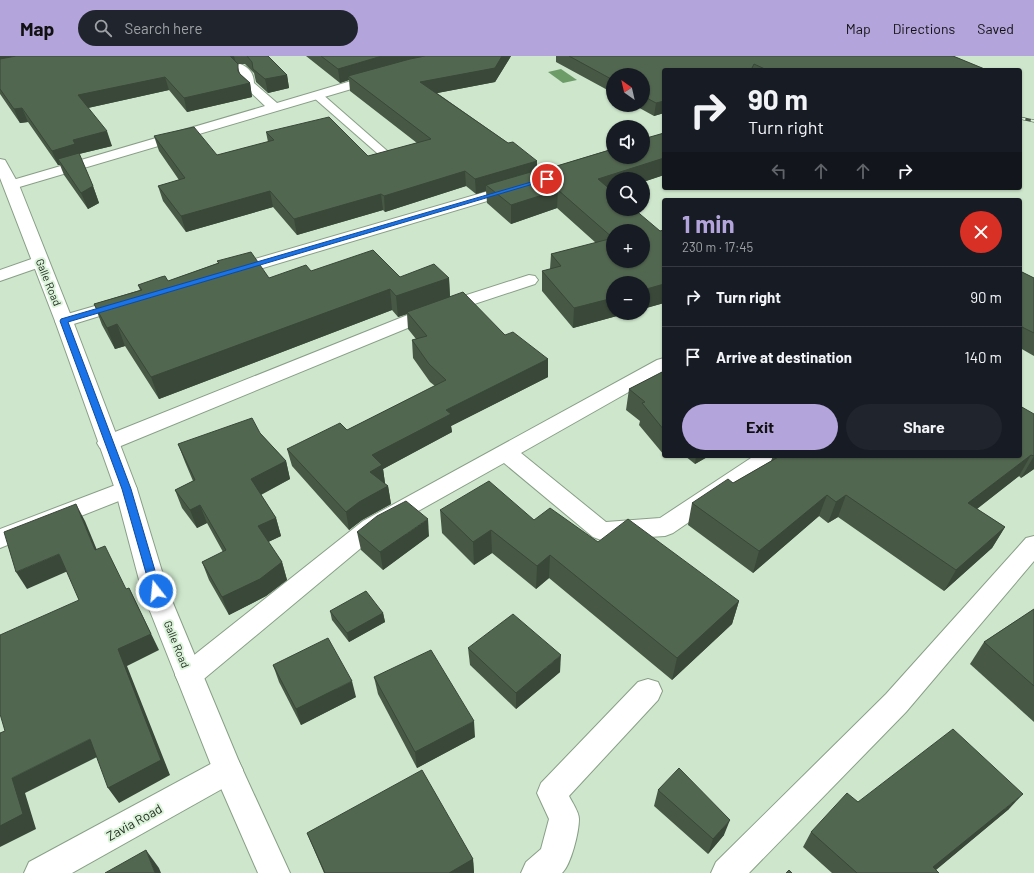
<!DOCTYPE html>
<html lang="en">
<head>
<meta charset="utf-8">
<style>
  :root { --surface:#171b24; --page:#20242c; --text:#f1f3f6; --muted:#9ea1a6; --line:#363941; --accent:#b3a4db }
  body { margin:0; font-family:Barlow,sans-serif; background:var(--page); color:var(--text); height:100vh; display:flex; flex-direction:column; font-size:15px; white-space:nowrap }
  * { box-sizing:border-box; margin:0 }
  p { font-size:13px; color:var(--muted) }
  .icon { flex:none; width:22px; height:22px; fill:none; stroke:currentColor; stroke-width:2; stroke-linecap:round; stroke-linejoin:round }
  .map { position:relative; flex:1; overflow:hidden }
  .drawer { position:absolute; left:662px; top:142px; width:360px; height:260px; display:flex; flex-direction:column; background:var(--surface); border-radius:4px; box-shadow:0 1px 3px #0004 }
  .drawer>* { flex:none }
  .hud { position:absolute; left:662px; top:12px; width:360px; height:122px; border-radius:4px; box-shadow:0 1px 3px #0004; background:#171b24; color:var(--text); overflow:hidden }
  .needle { width:26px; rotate:326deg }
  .buttons { position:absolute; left:606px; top:12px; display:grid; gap:8px }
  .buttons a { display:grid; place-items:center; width:44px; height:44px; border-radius:50%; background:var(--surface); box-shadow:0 1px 3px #0004; font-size:20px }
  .pin { position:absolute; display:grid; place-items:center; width:34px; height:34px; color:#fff; margin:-17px; border:2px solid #fff; border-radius:50%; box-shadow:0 1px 4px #0007 }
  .me { position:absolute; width:44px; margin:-22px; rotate:344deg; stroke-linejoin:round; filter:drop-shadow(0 0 3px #0008) }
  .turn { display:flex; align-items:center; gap:14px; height:84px; padding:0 20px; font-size:18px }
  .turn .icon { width:52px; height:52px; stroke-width:2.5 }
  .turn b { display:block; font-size:28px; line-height:34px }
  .lanes { display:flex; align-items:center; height:38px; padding:0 20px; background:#0003; justify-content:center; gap:20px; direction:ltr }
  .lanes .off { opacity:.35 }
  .round { display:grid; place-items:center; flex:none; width:42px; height:42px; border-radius:21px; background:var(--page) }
  .overview { display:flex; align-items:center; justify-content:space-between; height:68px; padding:0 20px }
  h1 { font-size:24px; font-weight:700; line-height:30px; color:var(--accent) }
  .primary-button { display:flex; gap:8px; margin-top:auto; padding:8px 20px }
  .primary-button a { flex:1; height:46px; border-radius:24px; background:var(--accent); color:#111; font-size:16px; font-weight:700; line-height:46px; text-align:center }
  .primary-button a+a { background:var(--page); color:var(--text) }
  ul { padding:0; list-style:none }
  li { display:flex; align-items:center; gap:12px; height:60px; padding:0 20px; border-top:1px solid var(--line) }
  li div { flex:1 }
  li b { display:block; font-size:15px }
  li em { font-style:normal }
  header { display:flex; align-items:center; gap:24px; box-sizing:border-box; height:56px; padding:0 20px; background:var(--accent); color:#111 }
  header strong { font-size:19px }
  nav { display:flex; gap:22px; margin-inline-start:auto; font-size:14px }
  .search { width:280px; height:36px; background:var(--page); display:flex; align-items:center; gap:10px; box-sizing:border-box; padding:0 14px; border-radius:22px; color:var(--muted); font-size:15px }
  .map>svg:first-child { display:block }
  .water { fill:#6d9c69 }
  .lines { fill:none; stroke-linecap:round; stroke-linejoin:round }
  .service-casing { stroke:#889f86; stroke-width:2 }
  .minor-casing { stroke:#889f86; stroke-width:2 }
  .trunk-casing { stroke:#889f86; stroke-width:2 }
  .service { fill:#fff; fill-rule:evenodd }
  .minor { fill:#fff; fill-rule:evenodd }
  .trunk { fill:#fff; fill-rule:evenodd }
  .rail-casing { stroke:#495647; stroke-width:3 }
  .rail { stroke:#dbf4d9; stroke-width:2; stroke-dasharray:5.5; stroke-linecap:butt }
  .wall { fill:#475945 }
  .shaded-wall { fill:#394838 }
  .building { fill:#526750; stroke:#394838 }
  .route { fill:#1a73e8; stroke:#114b97 }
  .labels { text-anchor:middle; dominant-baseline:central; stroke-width:4; stroke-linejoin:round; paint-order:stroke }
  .street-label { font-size:11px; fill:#1c251b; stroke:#dbf4d9 }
  .near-street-label { font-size:13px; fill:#1c251b; stroke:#dbf4d9 }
</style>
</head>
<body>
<header>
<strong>Map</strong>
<div class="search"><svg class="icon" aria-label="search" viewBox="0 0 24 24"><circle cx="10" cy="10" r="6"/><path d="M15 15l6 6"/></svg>Search here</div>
<nav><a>Map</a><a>Directions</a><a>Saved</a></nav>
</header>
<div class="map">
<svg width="1034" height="817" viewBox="0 0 1034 817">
  <rect width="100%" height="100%" fill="#cee7cc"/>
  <path class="water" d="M561,13L577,24L563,27L548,16Z"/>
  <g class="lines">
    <defs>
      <path id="service" d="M317,36L321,37L393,100L395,102L393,104H385L313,41L312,39Z"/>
      <g id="minor">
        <path d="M240,8C249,11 254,18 254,27L277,47L378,17L382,18L384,21L382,24L16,132L11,134L6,132L3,129L6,126L265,50L242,28V21L234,12L236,9Z"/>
        <path d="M516,127L521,129L524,132L521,135L236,220L230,221L224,220L221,216L224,212Z"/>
        <path d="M40,200L46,201L49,205L46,209L0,225V214Z"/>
        <path d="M529,219L535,220L538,224L535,228L432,262L116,392L108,394L100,392L97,387L100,382L420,254Z"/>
        <path d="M126,241L132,242L135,246L132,250L64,271L57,269L55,265L57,261Z"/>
        <path d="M664,302V316L521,397L606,466L660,462L754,400H781L778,405L673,477L665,480L601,484L593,481L504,407L379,477L199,627L189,631L179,627L175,619L179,611L363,465L657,304Z"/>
        <path d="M126,425L134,427L137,433L134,439L0,492V473Z"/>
        <path d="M1034,480V505L906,656L749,817H711L716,806L886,638L1026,482Z"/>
        <path d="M648,623L658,626L662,635L658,644L569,740C572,746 579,756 579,763C579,776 571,809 562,817H521L526,806L541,793L549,763L537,737L541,727L638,626Z"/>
        <path d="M228,700L238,704L243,714L238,724L72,817H24L29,806L218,704Z"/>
      </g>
      <path id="trunk" d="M0,103L5,104L19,129L73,265L137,433L168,535L240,708L290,817H258L213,714L142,535L115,433L55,265L0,122Z"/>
    </defs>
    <use href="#service" class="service-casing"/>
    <use href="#minor" class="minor-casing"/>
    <use href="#trunk" class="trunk-casing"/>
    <use href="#service" class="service"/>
    <use href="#minor" class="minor"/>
    <use href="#trunk" class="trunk"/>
    <defs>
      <path id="rail" d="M1020,62L1034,65"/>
    </defs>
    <use href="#rail" class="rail-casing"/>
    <use href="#rail" class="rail"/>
  </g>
  <g class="wall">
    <path d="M0,0H268L287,19L289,32L268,37L256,26L254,17L245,8H237L240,18L250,27L252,41L187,56L169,34L88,52L112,90L79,98L93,130L99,147L88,153L64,119L60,109H58L28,66L20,67L0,38Z"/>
    <path d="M306,0H511L495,26L437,37L508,87L537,105V114L550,112L664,77V119L643,126V123H613V153L660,175L664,174V247L573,272L542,235V215L550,213L551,198L596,187L557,152L511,168L487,147L486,135L476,138L466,130L385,156L383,154L297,179L273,151L186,176L163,145L158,130L179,124L159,95L154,80L217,99L268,86L266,76L368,100L417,87L350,35L349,24L340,27Z"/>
    <path d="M556,0H953L987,14H664V57L654,60L634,49H643V19H613V37L556,6Z"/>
    <path d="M217,205L269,222L311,215L400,221L449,222L450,241L505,279L548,303V321L451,370L452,376L383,413L385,427H384L388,430L391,448L362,464L349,474L292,410L287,393L347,374L435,330L430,326L413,302L412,284L416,283L408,273L407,258L398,261L392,254L159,343L125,290L115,293L102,269L94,248L140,234L138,229L168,225L218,207Z"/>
    <path d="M1020,215L1034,222V300L1020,292Z"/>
    <path d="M664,315V399L639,369L640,365L626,354L629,333Z"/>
    <path d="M1034,358V413L1021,422L1019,420L977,453L1005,471L992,492L944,535L838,461L828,467L819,460L753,517L688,469L692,447L733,427L771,405L773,400H1020Z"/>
    <path d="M260,377L286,405L290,423L261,439L276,462L281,480L268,486L282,506L287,524L266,540L229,559L209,524L202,506L223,496L207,467L197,472L182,452L175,434L193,425L185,406L178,388Z"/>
    <path d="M685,400H709L695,408Z"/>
    <path d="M440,454L534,464L598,486L739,545L732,568L672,624L549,522L536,533L492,497L474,509L442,477Z"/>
    <path d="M357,476L429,480L383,514L361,494Z"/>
    <path d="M1034,553V666L970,608L984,586Z"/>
    <path d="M330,555L383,557L385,566L349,586L332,564Z"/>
    <path d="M468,592L560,616L516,653L470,609Z"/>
    <path d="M273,609L356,641L301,669L279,626Z"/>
    <path d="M374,621L475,681L417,712L378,638Z"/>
    <path d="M658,734L724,779L708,798L654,750Z"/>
    <path d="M858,746L1009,753L936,814L939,817H832L803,791L811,776Z"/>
    <path d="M307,777L473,803L474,817H324Z"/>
  </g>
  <g class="shaded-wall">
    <path d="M0,0H33L0,6Z"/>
    <path d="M230,0H234L236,8Z"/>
    <path d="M382,0H446L348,20L349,24L340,27L338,13Z"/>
    <path d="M502,0H511L495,26L422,40L420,26Z"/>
    <path d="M287,19L289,32L268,37L265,23Z"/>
    <path d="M165,21L169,34L83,53L78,39Z"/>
    <path d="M250,27L252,41L187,56L184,42Z"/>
    <path d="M664,45V57L654,60L656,47Z"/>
    <path d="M22,52L28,66L20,67L14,53Z"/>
    <path d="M107,75L112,90L58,103L60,109H58L52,95L73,84Z"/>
    <path d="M664,102V119L643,126V123H613V136L598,123Z"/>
    <path d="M537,105V120L486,129V135L476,138L475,123Z"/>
    <path d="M465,115L466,130L385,156L384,140Z"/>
    <path d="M93,130L99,147L88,153L81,137Z"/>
    <path d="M558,134L557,152L511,168V149Z"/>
    <path d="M270,135L273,151L186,176L181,160Z"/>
    <path d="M381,138L383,154L297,179L294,163Z"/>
    <path d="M449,222L450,243L407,256V258L398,261L396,240Z"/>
    <path d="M664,228V247L643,253V234Z"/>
    <path d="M390,233L392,254L159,343L151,321Z"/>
    <path d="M613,242V257H628L573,272L574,252Z"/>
    <path d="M117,268L125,290L115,293L107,272Z"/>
    <path d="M548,303V321L451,370L452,376L383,413L385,427L373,433L370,416L372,399L446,354Z"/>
    <path d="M1031,399L1019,420L956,469L968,447Z"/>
    <path d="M696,400H709L695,408Z"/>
    <path d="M1034,400V413L1021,422Z"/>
    <path d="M286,405L290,423L256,441L251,423Z"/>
    <path d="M388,430L391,448L362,464L349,474L346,456L359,446Z"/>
    <path d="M827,439L819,460L753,517L759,495Z"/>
    <path d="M846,439L838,461L828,467L836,446Z"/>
    <path d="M76,448L85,465L104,511L95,494Z"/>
    <path d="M200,449L207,467L197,472L190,454Z"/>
    <path d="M276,462L281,480L264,488L258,470Z"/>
    <path d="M428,463L429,480L383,514L380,496Z"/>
    <path d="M1005,471L992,492L944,535L956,514Z"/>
    <path d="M491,474L492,497L474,509L473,486Z"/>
    <path d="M59,498L68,515L27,533L16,516Z"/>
    <path d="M550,499L549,522L536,533L537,510Z"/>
    <path d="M282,506L287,524L266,540L229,559L222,541Z"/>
    <path d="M129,532L159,594L127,610L170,719L119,747L108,732L118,593Z"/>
    <path d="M739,545L732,568L672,624L677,602Z"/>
    <path d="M383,557L385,566L349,586L347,577Z"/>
    <path d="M561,599L560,616L516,653V637Z"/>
    <path d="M352,625L356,641L301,669L296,653Z"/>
    <path d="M474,665L475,681L417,712L415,696Z"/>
    <path d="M90,683L101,699L25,737L36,773L0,791V770L12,722Z"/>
    <path d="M1023,738L1009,753L932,817L933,811Z"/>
    <path d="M730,764L724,779L708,798L713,783Z"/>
    <path d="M146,794L159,812L161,817H155Z"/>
    <path d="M473,803L474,817H449Z"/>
  </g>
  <g class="building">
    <path d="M16,0H230L238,8V15L240,18L250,27L184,42L165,21L78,39L107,75L73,84L75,88L52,95L22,52L14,53L0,33V3Z"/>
    <path d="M247,0H268L287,19L265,23L253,13L252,6Z"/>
    <path d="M321,0H382L338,13Z"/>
    <path d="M425,0H502L495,12L420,26L508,87L513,86L537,105L475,123L465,115L384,140L381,138L294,163L270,135L181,160L158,130L185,122L154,80L194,71L217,99L274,84L266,76L329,61L368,100L431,83L348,20L410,3Z"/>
    <path d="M569,0H953L987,14H767L754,8L751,14H664V45L656,47L643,40V19H613V24Z"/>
    <path d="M664,77V102L598,123L613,136V153H634L660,175L664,174V228L643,234V227H613V242L574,252L542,215L561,210L551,198L613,182V205H643V175H613V182L558,134L511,149L486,129L548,111L550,112L613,93V101H643V83Z"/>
    <path d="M79,97L93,130L81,137L58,103Z"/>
    <path d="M373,194L400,221L434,208L449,222L396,240L390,233L151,321L117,268L107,272L94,248L142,234L138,229L161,221L165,220L168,225L219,207L217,205L251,196L269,222L306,209L311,215Z"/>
    <path d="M1020,215L1034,222V277L1020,270Z"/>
    <path d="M463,236L505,279L513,276L548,303L446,354L451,358L372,399L382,409L370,416L388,430L359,446L346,456L287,393L340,367L347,374L446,324L429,308L412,284L427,280L407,256Z"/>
    <path d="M664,315V374L642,347L645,346L629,333Z"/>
    <path d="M1020,350L1034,358V400L1031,399L968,447L1005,471L956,514L846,439L836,446L827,439L759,495L692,447L728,423L733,427L780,400H1020Z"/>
    <path d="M252,362L260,377L286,405L251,423L276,462L258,470L282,506L260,523L222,541L202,506L226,494L200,449L190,454L175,434L195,424L178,388Z"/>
    <path d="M489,425L534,464L550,452L598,486L628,463L739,545L677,602L550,499L537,510L491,474L473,486L440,454Z"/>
    <path d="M406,445L428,463L380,496L357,476L377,460Z"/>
    <path d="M76,448L95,494L105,490L126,533L129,532L151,578L118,593L161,704L108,732L90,683L12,722L23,758L0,770V677L5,675L0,658V579L79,544L59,498L16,516L4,476Z"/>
    <path d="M366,535L383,557L347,577L330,555Z"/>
    <path d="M1034,553V630L984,586Z"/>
    <path d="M513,558L561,599L516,637L468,592Z"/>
    <path d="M328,582L352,625L296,653L273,609Z"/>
    <path d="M431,594L474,665L415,696L374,621Z"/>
    <path d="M953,673L1023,738L933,811L939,817H857L811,776L847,737L858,746Z"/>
    <path d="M679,712L730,764L713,783L658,734Z"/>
    <path d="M422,714L473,803L449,817H325L307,777Z"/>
    <path d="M146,794L155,817H105Z"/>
    <path d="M789,814L792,817H786Z"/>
  </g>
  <path class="route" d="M545,122L550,123L68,266L131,433L161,535L159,538L156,539L152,538L122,433L60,265L61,263Z"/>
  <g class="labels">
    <g class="street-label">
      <text transform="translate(49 226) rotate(68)">Galle Road</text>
      <text transform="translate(177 588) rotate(68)">Galle Road</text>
    </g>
    <g class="near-street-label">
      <text transform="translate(134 766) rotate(-29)">Zavia Road</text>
    </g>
  </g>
</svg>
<div class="buttons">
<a><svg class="needle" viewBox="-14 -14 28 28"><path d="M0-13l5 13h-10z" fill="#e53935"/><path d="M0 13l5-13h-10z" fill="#9ea1a6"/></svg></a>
<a><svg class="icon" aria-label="sound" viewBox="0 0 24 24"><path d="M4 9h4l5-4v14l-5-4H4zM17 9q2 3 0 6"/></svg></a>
<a><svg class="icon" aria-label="search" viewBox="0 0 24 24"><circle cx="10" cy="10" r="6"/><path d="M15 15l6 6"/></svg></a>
<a>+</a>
<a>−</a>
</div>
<div class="pin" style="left:547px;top:123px;background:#d93025"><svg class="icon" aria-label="arrive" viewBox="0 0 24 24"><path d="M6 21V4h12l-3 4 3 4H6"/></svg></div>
<svg class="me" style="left:156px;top:535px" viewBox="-20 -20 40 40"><circle r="17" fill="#1a73e8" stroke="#fff" stroke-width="3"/><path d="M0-11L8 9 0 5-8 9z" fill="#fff"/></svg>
<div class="hud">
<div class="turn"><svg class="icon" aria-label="right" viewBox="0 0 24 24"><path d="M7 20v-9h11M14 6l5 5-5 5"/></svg><div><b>90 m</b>Turn right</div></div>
<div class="lanes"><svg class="icon off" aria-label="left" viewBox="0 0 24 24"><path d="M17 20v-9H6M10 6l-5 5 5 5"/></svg><svg class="icon off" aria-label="ahead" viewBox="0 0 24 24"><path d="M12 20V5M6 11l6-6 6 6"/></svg><svg class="icon off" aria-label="ahead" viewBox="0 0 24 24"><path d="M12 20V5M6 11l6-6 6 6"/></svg><svg class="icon" aria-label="right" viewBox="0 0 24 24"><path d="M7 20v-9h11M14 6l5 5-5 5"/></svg></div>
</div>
<section class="drawer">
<div class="overview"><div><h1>1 min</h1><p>230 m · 17:45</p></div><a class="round" style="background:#d93025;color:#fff"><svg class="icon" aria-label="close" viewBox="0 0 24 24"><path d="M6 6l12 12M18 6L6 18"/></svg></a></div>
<ul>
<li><svg class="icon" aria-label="right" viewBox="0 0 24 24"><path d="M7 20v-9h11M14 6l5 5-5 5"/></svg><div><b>Turn right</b></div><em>90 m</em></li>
<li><svg class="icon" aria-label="arrive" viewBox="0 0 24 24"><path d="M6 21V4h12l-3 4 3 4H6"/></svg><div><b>Arrive at destination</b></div><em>140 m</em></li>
</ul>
<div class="primary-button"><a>Exit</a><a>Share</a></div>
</section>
</div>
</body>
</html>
